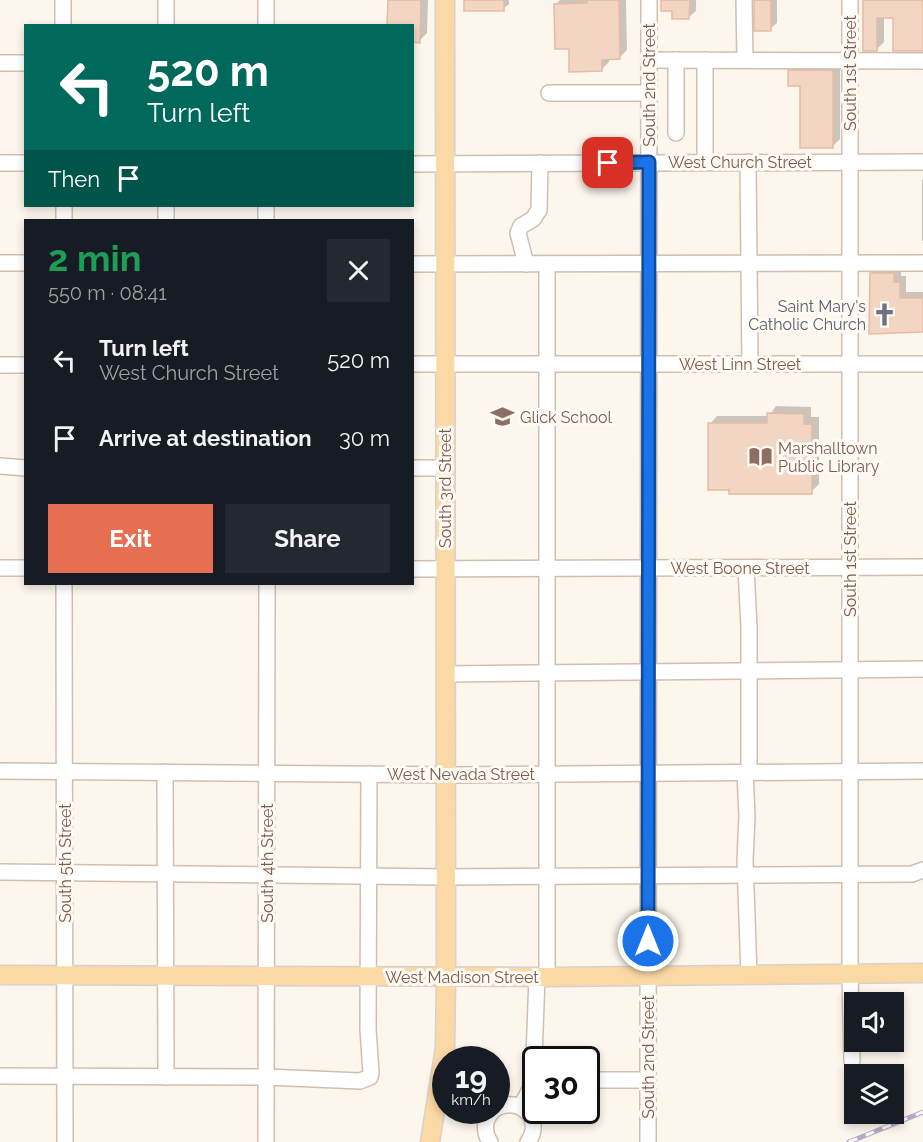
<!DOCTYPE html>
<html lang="en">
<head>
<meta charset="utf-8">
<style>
  :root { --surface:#171b24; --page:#242831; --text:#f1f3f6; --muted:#9ea1a6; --accent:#e76f51 }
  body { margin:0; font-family:Raleway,sans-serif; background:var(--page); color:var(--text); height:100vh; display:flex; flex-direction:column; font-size:22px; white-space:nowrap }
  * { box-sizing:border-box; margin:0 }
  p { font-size:20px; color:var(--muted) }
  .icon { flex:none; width:33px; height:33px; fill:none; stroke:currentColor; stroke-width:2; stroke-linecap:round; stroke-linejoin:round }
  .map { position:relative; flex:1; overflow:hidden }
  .drawer { position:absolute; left:24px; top:219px; width:390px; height:366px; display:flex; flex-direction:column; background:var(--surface); border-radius:0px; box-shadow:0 3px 9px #0003 }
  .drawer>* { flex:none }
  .top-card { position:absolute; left:24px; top:24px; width:390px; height:183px; border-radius:0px; box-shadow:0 3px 9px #0003; background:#00695c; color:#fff; overflow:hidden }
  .buttons { position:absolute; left:844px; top:992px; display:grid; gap:12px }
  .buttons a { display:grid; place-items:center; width:60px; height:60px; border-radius:0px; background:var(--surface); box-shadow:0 3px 9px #0003; font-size:30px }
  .speed { position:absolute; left:432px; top:1046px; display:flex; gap:12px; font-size:30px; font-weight:700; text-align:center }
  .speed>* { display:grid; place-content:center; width:78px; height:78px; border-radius:50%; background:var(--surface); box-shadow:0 3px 9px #0003; line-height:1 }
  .speed small { font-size:15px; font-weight:400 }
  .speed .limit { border:3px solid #111; border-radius:9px; background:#fff; color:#111 }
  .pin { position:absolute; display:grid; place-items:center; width:51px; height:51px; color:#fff; margin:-26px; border-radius:12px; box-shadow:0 3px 9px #0006 }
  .me { position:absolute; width:66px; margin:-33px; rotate:0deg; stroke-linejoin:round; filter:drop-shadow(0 0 4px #0008) }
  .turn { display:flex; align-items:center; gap:21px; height:126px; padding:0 24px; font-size:27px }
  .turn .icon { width:78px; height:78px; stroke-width:2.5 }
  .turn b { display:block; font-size:42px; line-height:51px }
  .then { display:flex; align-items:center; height:57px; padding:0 24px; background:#0003; gap:12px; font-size:22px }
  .round { display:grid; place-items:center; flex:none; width:63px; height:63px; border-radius:0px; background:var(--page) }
  .head { display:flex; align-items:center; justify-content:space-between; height:102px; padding:0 24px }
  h1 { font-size:36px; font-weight:700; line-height:45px; color:#1e9e55 }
  .primary-button { display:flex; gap:12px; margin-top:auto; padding:12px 24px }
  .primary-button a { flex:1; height:69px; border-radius:0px; background:var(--accent); color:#fff; font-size:24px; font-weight:700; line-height:69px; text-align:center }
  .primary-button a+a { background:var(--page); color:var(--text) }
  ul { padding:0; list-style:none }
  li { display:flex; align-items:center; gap:18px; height:78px; padding:0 24px }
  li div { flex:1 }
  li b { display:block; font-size:22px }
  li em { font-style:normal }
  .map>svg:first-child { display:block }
  .shadow { fill:#0003 }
  .building { fill:#f3d5c3; stroke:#e6bba3; stroke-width:1.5 }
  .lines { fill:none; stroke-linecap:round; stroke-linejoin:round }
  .minor-casing { stroke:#d1beb0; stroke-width:18 }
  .major-casing { stroke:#dad1cd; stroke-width:21 }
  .minor { stroke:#fff; stroke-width:15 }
  .major { stroke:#fbd9a5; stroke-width:18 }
  .rail-casing { stroke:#b9a8c9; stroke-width:5 }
  .rail { stroke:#fffaf3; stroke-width:3; stroke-dasharray:9; stroke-linecap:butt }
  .route-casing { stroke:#114b97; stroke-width:15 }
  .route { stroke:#1a73e8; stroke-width:10 }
  .labels { text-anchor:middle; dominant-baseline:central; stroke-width:6; stroke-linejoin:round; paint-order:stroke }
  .street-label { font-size:16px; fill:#7a5c4d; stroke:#fffaf3 }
  .worship-label { font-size:16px; fill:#5b616d; stroke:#fffaf3; text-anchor:end }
  .education-label { font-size:16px; fill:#785e54; stroke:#fffaf3; text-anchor:start }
</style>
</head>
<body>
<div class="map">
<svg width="923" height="1142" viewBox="0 0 923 1142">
  <rect width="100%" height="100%" fill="#fdf6ec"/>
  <g class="shadow">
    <path d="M389,0H428L427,33L419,41L412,26Z"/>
    <path d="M465,0H509V4L503,9Z"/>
    <path d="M560,0H626L627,50L619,58H609V62L601,70L570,48L556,4Z"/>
    <path d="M662,0H734H696V11L689,17L673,9Z"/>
    <path d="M755,0H777V23L770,29Z"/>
    <path d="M865,0H923V50L894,16H884V42L876,50Z"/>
    <path d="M797,63L840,64V139L832,147L801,84L790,71Z"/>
    <path d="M923,179V241H922V180Z"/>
    <path d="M878,267H901V276H906V292H923V330L871,273Z"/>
    <path d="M776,406L811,407V417H819V484L811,492L710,424L717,416H769Z"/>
  </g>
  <g class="building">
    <path d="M388,0H421L420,43L412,42V26H387Z"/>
    <rect x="464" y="0" width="40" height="11"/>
    <path d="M587,0H619L620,59L602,60V71L569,72V49H555L554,4L587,3Z"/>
    <path d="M661,0H690L689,19H672V11H661Z"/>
    <rect x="754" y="0" width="17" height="31"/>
    <path d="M863,0H923V51H893V18H877V51H863Z"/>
    <path d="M788,70H833V148H800V86H788Z"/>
    <path d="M870,273H894V282H900V298H923V332L869,334Z"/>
    <path d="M767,413L804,414V424H812V494H729V490H708V423H767Z"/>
  </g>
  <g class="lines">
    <defs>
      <g id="minor">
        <path d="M63,0V26"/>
        <path d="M166,0V26"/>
        <path d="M266,0V26"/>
        <path d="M744,0L745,60"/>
        <path d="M850,0V973L852,1061"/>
        <path d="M649,60L923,61"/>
        <path d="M705,60V162"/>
        <path d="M0,63H26"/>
        <path d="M549,93H649"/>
        <path d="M676,133V60"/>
        <path d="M748,162L750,364"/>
        <path d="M0,163H26"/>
        <path d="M412,164L923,162"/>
        <path d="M64,206V220"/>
        <path d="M266,206V220"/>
        <path d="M166,220V206"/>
        <path d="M0,263H26"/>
        <path d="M412,264L923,263"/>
        <path d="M526,264L518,233L521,226L533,219L539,210L540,163"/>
        <path d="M547,265V977"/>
        <path d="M412,364H923"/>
        <path d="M0,365H26"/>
        <path d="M0,466L26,468"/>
        <path d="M412,468H445"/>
        <path d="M0,568H26"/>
        <path d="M746,568L749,627V772"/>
        <path d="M412,569L923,567"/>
        <path d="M64,584L65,1142"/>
        <path d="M446,674L923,669"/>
        <path d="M0,771L458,775L923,771"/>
        <path d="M165,772L166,1077"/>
        <path d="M745,772L747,816L745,860L749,975"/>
        <path d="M0,872L446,877L912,874L923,870"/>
        <path d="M0,1076L267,1077L360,1081L370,1077L371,1073L368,1029L369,774"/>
        <path d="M586,1080H648"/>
        <path d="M521,1106L533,1084L537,977"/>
        <path d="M496,1108C520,1096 544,1119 528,1142"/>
        <path d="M266,1142L267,584"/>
        <path d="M490,1142C483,1132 484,1118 494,1110"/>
        <path d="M648,1142L649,0"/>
      </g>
      <g id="major">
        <path d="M0,975L547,977L923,973"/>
        <path d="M430,1142L445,1048L446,977L445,0"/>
      </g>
    </defs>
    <use href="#minor" class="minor-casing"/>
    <use href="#major" class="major-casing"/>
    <use href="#minor" class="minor"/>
    <use href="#major" class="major"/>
    <defs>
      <path id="rail" d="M849,1142L923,1112"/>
    </defs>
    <use href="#rail" class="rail-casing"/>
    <use href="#rail" class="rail"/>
  </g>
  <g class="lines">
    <defs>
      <path id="route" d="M608,163L649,162L648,941"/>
    </defs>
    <use href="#route" class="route-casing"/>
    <use href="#route" class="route"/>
  </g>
  <defs>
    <symbol id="church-bare" viewBox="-9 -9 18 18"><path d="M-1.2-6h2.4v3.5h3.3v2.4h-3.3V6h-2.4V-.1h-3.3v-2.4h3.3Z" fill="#6b7280" stroke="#fffaf3" stroke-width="2.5" paint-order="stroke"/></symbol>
    <symbol id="school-bare" viewBox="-9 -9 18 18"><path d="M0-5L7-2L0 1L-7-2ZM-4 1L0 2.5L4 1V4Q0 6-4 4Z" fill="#8d6e63" stroke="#fffaf3" stroke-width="2.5" paint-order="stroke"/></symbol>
    <symbol id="library-bare" viewBox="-9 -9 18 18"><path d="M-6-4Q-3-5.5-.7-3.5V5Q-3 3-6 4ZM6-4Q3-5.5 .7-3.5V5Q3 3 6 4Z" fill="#8d6e63" stroke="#fffaf3" stroke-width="2.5" paint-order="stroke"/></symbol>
  </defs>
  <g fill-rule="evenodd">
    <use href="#church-bare" x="868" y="298" width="33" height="33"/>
    <use href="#school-bare" x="486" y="400" width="33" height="33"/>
    <use href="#library-bare" x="744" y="440" width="33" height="33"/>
  </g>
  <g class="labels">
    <g class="street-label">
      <text transform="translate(850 73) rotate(-90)">South 1st Street</text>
      <text transform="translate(649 85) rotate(-90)">South 2nd Street</text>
      <text x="740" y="162">West Church Street</text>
      <text x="740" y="364">West Linn Street</text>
      <text transform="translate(445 488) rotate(-90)">South 3rd Street</text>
      <text transform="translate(850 559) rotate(-90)">South 1st Street</text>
      <text x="740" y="568">West Boone Street</text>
      <text x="461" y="774">West Nevada Street</text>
      <text transform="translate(65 863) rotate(-90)">South 5th Street</text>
      <text transform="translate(267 863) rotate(-90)">South 4th Street</text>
      <text x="462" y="977">West Madison Street</text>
      <text transform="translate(648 1057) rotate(-90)">South 2nd Street</text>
    </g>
    <g class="worship-label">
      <text x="866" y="306">Saint Mary's<tspan x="866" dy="18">Catholic Church</tspan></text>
    </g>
    <g class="education-label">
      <text x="520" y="417">Glick School</text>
      <text x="778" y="448">Marshalltown<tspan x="778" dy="18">Public Library</tspan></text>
    </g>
  </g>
</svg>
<div class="buttons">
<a><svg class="icon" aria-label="sound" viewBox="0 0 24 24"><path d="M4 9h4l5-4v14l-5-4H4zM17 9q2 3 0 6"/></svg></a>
<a><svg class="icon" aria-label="layers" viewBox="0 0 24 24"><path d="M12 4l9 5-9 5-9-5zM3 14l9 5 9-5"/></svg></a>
</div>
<div class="speed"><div>19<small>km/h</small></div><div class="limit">30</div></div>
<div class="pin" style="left:608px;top:163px;background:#d93025"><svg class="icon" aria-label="arrive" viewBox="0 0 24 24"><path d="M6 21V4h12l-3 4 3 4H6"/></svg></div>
<svg class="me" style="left:648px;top:941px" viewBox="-20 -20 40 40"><circle r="17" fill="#1a73e8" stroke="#fff" stroke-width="3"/><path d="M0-11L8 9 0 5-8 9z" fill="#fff"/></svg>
<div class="top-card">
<div class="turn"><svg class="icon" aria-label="left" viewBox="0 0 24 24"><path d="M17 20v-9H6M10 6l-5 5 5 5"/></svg><div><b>520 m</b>Turn left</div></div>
<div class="then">Then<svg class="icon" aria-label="arrive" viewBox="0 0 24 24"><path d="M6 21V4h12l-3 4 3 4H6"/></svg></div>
</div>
<section class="drawer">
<div class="head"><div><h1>2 min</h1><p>550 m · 08:41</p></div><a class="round"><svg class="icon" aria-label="close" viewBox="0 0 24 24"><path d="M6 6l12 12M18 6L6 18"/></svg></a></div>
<ul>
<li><svg class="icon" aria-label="left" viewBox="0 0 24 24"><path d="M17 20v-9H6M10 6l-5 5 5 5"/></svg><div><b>Turn left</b><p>West Church Street</p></div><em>520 m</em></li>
<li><svg class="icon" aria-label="arrive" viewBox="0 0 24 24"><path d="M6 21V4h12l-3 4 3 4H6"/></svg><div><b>Arrive at destination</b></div><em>30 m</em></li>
</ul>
<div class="primary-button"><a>Exit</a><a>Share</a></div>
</section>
</div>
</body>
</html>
